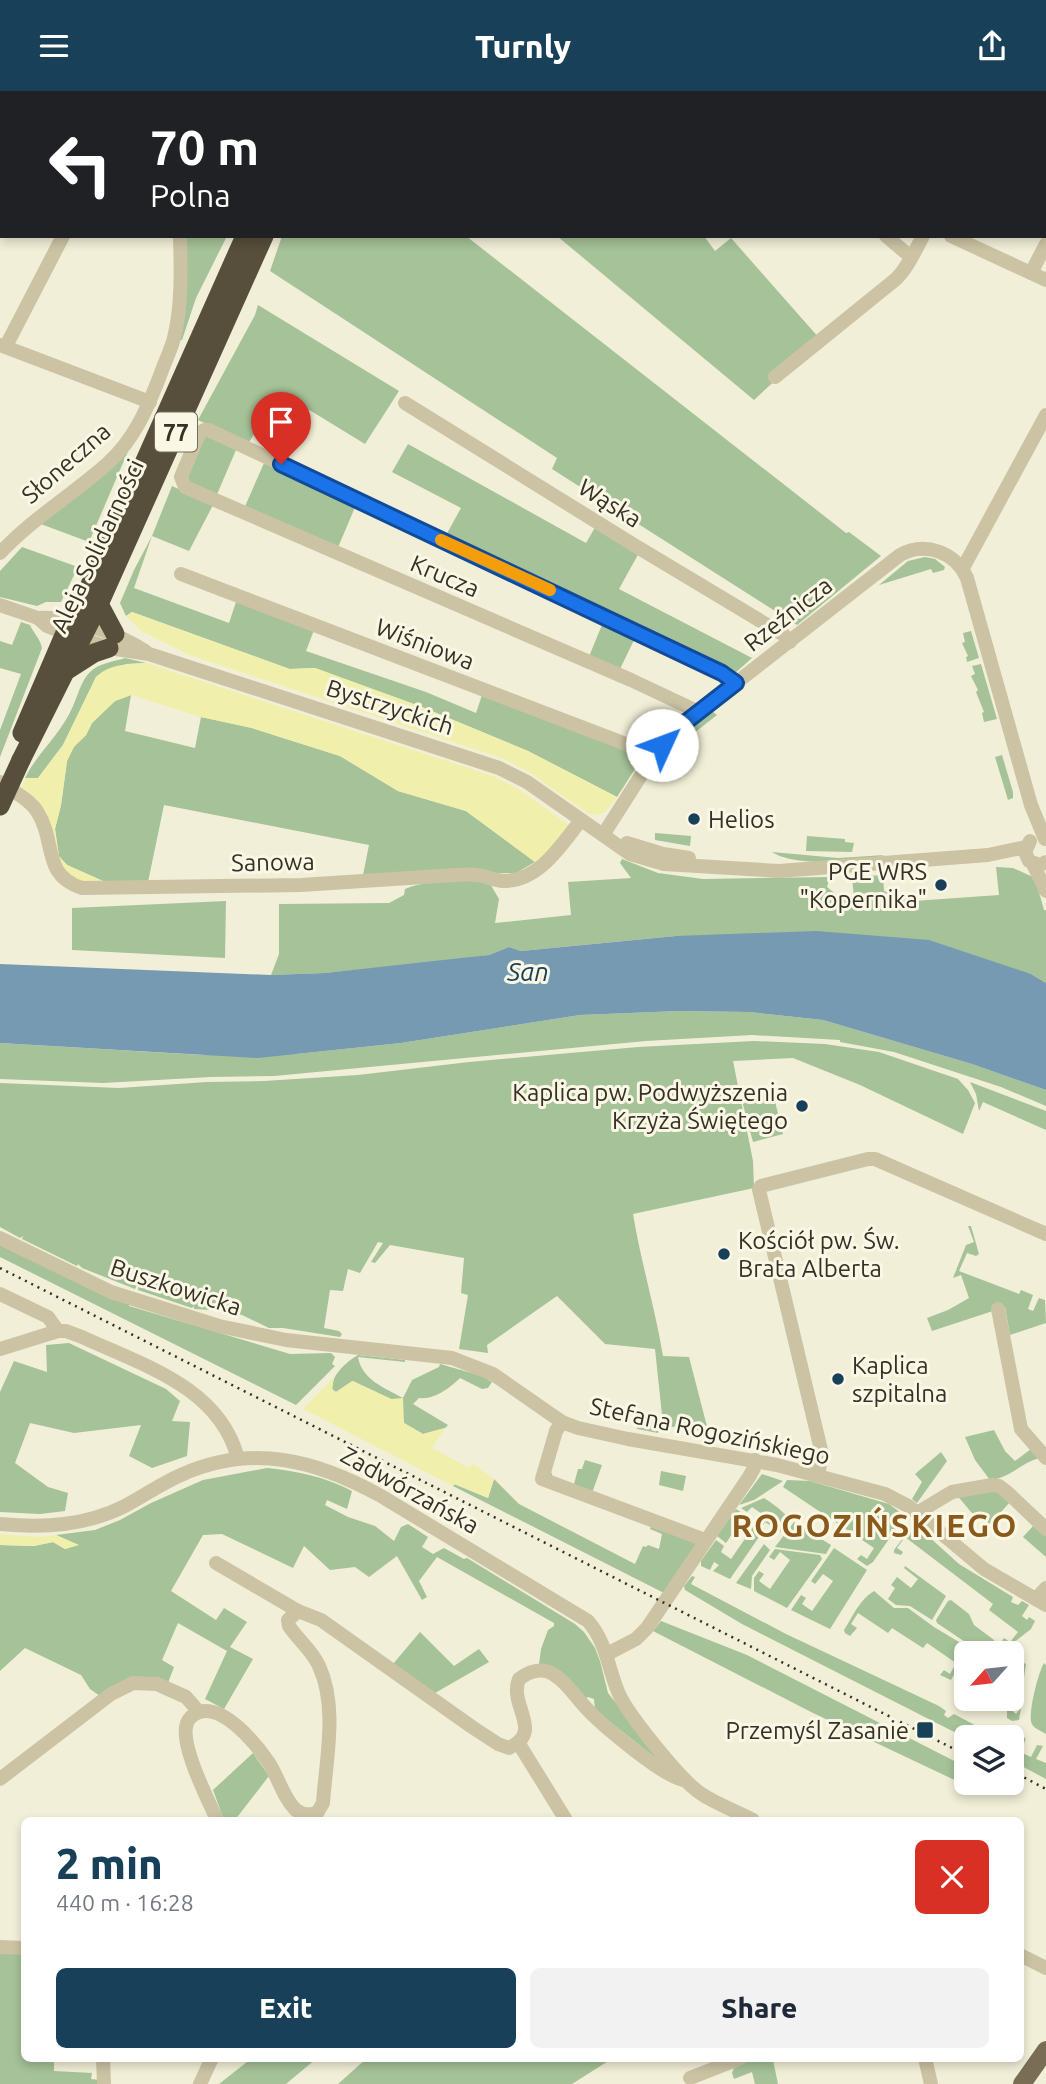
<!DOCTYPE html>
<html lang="en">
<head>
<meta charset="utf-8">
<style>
  :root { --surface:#fff; --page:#f2f2f3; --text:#1f2937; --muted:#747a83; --accent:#194059 }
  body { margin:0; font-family:Ubuntu,sans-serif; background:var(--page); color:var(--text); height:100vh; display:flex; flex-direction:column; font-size:26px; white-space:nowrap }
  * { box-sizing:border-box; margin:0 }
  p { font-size:23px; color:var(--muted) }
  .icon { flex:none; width:38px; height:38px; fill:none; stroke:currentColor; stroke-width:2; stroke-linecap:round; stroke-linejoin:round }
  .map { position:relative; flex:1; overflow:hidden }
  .panel { position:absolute; left:21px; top:1726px; width:1003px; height:245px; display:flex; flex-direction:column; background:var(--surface); border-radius:10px; box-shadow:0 4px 10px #0003 }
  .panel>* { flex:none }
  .top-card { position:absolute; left:0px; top:0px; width:1046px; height:147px; box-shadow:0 4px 10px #0003; background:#202124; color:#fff; overflow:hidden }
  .needle { width:46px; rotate:243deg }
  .tools { position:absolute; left:954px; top:1550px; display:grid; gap:14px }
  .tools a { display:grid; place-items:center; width:70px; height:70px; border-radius:10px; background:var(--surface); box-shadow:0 4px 10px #0003; font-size:35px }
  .pin { position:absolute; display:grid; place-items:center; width:60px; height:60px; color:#fff; margin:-72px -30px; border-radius:50% 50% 50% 0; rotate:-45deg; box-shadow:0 0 7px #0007 }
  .pin .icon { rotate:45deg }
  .me { position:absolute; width:77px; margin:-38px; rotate:47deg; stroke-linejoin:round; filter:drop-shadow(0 0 5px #0008) }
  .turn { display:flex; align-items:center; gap:24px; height:147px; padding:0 35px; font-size:32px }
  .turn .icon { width:91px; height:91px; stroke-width:2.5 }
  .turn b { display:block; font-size:49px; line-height:60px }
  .round { display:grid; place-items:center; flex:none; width:74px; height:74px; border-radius:10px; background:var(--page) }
  .overview { display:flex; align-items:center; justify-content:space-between; height:119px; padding:0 35px }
  h1 { font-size:42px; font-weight:800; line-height:52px; color:var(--accent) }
  .action { display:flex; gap:14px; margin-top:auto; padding:14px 35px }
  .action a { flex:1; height:80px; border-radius:10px; background:var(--accent); color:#fff; font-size:28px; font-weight:800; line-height:80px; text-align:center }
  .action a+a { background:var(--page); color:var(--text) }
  header { display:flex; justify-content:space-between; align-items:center; height:91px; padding:0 35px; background:var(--accent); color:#fff; font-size:32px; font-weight:800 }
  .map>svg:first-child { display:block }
  .green { fill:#a5c298 }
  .sand { fill:#f0f0ac }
  .water { fill:#769ab1 }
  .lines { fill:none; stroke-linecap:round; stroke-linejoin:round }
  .minor { stroke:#cbc3a4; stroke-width:14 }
  .major { stroke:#796d56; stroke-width:18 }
  .highway { stroke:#574e3c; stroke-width:19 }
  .rail { stroke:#363026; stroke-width:2.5; stroke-dasharray:2 5; stroke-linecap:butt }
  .highway-bridge { stroke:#574e3c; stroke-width:19 }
  .route-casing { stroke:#114b97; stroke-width:18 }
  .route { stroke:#1a73e8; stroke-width:12 }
  .slow { stroke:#f59e0b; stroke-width:12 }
  .poi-dot { fill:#194059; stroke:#faf7e5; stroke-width:2.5 }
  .labels { text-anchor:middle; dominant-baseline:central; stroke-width:6; stroke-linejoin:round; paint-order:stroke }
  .shield { fill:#faf7e5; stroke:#716c5f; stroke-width:2 }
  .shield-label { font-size:23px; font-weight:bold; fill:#363026 }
  .street-label { font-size:24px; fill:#363026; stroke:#faf7e5 }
  .poi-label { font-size:24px; fill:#363026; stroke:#faf7e5; text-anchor:start }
  .water-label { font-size:26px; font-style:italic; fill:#194059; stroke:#faf7e5 }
  .district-label { font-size:32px; font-weight:bold; letter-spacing:2px; fill:#895a1b; stroke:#faf7e5 }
</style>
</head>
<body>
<header><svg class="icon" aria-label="menu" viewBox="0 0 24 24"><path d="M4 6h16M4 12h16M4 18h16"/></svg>Turnly<svg class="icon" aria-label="share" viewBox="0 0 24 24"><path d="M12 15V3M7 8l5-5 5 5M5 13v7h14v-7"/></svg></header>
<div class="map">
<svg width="1046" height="1993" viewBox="0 0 1046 1993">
  <rect width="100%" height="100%" fill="#f2efd8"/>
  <g class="green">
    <path d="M382,0H818L819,2H384Z"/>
    <path d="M183,145H227L196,207L182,249L177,250Z"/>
    <path d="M282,145H466L846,442L849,441L881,465L797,534L552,378L557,367L270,180Z"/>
    <path d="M557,145H704L715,160L731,147L820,248L754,309Z"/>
    <path d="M258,214L399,300L365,353L280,301L248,353L198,329L255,224Z"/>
    <path d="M204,344L236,359L215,408L189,394L185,382Z"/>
    <path d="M408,353L586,452L597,433L640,460L619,498L752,567L734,583L445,446L461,417L392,381Z"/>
    <path d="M129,358L89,451L38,432Z"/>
    <path d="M264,372L356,414L336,461L243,420Z"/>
    <path d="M172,395L213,414L189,460L152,445L134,497L229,532L237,508L314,539L306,560L426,601L476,622L483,601L637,661L642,667L617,706L528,660L422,616L315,577L290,578L132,521L126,525L120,512L134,479L152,445Z"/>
    <path d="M22,456L78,476L61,511H46L37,515L0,506V480Z"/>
    <path d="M925,466L935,468L945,476L944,479L933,482L931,478L879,494L908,470Z"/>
    <path d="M604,529L636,545L619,580L588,568Z"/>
    <path d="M21,531L30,534C34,543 40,547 42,557L0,666V639L21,583L0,577V550L12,554Z"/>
    <path d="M971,540L979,567L967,571L966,566L968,565L962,552L965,551L963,542Z"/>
    <path d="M125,567L146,572L126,573L96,586L63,654L38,687H25C38,661 62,642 73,615C78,604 81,590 90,581C99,572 113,571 125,567Z"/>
    <path d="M981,573L997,628L984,631L982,622L984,621L976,601L978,599L971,585L975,583L972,575Z"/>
    <path d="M131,604L125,640L195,657L201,626L252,637L340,665L398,700L466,720L535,771L516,782L363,784L369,754L164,714L148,791L103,790L67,774L59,766L55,738L61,714L67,670L74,655L86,644L92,632L115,610Z"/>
    <path d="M712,620L717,624L680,653L676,651L670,660H666Z"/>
    <path d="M1002,664L1013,701V707L1008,709L995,666Z"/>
    <path d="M655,742L691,745L690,755L655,749Z"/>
    <path d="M807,745L845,748V751L854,752L852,761L806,760Z"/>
    <path d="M772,761L838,767L885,764C861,772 794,776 772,761Z"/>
    <path d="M622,768L658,782L703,788L830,786L827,796L842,808L854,807L852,786L883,784L884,800L914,810L999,804L996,776L1013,777L1035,787L1044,819H1046V892L1031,883L676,845L521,860L509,856L489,864L437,871L325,882L271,884L279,863V813L389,812L404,804L405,798C431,787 462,789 489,791L499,808L495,832L571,824L568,791L631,787L620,772Z"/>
    <path d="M226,810L225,867L72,859V817Z"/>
    <path d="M679,920L749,921L823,929L972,973L1046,999V1015L1001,996L894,961L840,951V949L752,944L646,950L274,985L211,986L103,992L0,988V952L202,964L296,963L401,952L580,924Z"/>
    <path d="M754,950L825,953L879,961L958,988L968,999L975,1012L963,1043L860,994L793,967L733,970L753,1070L754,1097L633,1123C641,1171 655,1217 663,1265L689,1266L710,1347C693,1333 679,1333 659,1339L658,1342L637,1338L636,1330H650L662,1324L655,1258L605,1253L557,1205L487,1254L488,1262L459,1258L468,1204L461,1202L464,1167L390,1154L375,1172L371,1171L383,1152L378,1151L360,1182L348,1178L343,1200L330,1199L324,1237L339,1240L342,1243L340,1246L283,1237H269L242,1224L228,1220L194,1218V1215L192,1217L138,1199L139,1190L135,1198L82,1177L78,1173L77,1175L22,1148L23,1145L20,1147L0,1136V992L119,997L207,991L264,990L358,984L469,971L638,956Z"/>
    <path d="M970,991L1046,1020V1039L983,1011L979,1020L976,1003Z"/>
    <path d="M772,998L783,1043L753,1051L741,1006Z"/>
    <path d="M968,1135H971L979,1163L976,1165L967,1162L959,1180L1019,1203L1021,1199L1033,1204L1028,1218L1033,1220L1039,1207L1045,1209L1046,1232L1010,1244L1005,1216L932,1240L927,1227L948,1219L969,1207L961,1184L953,1187L966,1154L974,1151Z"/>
    <path d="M0,1154L93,1199L129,1213V1215L290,1263L331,1262L335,1266L332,1273L335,1275L296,1314L0,1166Z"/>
    <path d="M69,1252L166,1298L180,1310L172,1330L190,1331L187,1365L152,1377L129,1365L141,1334L74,1342L30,1332L15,1372L48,1396L68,1402L65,1420L40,1423L0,1421V1301L14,1270L47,1281L46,1254Z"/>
    <path d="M358,1264L405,1269V1271L358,1266C362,1289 385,1297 403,1307L412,1289L439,1276L440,1273L482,1285L492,1291L488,1297L482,1298L460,1287C450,1297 434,1309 419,1307L413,1313L448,1334L445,1337L423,1343L404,1332L391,1308L353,1290L336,1301L333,1300C329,1286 346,1271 358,1264Z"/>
    <path d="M994,1339L1005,1360L1015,1370L1031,1358L1039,1367C1021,1372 1010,1387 990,1389L975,1369L965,1346Z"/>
    <path d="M941,1361L947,1370L917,1412L912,1408L922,1391L915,1383Z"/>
    <path d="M585,1369L602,1374L592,1402L549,1385L551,1381L553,1386L574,1393L578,1378H582Z"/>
    <path d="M267,1377C298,1380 325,1386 352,1400L347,1418L327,1409L325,1414L348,1426L375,1435L394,1450L401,1436L408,1433L428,1446L422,1456L433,1463L444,1457L464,1468L467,1467L575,1533L584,1541L595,1557L600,1570L608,1602L667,1676L595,1619L594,1608L588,1606L585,1608L539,1573L541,1558L548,1539L554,1535V1532L437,1466L419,1490L427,1506L422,1509L397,1465L369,1486L355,1476L330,1479L304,1455L293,1477L222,1443L203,1444L171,1500L216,1529L224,1517L247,1531L230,1556L253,1568L224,1618L205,1608L227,1560L178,1532L162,1569L174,1576L168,1592L100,1605L90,1598L81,1584L25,1557L0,1580V1454L34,1455L53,1451L65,1458L78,1454L56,1444L95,1439L120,1429L151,1412L203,1389Z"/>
    <path d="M661,1380L686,1385L683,1400L659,1394Z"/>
    <path d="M762,1383L783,1390L754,1409L739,1414Z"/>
    <path d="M494,1388L519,1413L635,1473L643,1455L646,1456L648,1454L659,1458L662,1443L650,1438L652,1433L697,1452L664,1502L453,1395L454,1393L488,1407Z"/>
    <path d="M787,1389L810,1390L889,1413L905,1425L873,1471L867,1475L857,1468L861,1464L867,1468L874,1457L783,1396Z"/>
    <path d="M994,1398L1009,1412L989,1435L971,1421L956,1403Z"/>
    <path d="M764,1407C774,1413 782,1420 790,1428L781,1441L765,1431L757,1444L759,1446L730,1488L713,1480L719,1474L714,1471L710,1479L701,1475V1470L716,1449L724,1455L721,1461L731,1468L762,1423L752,1416L747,1421L741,1417Z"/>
    <path d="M736,1418L745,1424L726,1452L717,1445Z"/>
    <path d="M794,1431L831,1454L826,1463L775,1456Z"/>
    <path d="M913,1434H916L959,1473L1013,1506L1011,1511L1018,1514L1022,1510L1029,1514L1022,1525L1027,1529L1029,1526L1035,1530L1031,1538L1008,1556L1002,1550L1004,1547L1010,1551L1018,1541L989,1519L993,1513L905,1446L897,1457L903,1461L901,1464L894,1462V1459Z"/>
    <path d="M1034,1434L1046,1444V1466L1023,1446Z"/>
    <path d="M764,1453L770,1459L752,1485L751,1498L736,1492Z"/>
    <path d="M834,1457L867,1479L830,1538L791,1519L801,1504L806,1507L802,1513L812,1520L833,1490L823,1483L815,1493L811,1490Z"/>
    <path d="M775,1458L820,1464L822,1468L787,1517L754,1500V1487L759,1480L764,1483L759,1490L770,1498L790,1469L780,1461L774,1469L769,1466Z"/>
    <path d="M905,1475L946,1505L932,1529L910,1515L896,1514L888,1508L895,1497L891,1494L897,1486L911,1497L918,1488L904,1477Z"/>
    <path d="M692,1485L695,1486L691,1493L786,1543L939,1615L946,1620L944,1624L948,1627L954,1623L999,1647H966L742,1533L685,1499L684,1495Z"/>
    <path d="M874,1500L894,1517H908L934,1536L969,1557L951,1589L940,1584L944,1579L950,1583L956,1572L927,1552L923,1557L892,1537L888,1542L858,1522L851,1533L857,1537L850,1545L845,1542L844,1539C853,1525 860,1508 874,1500Z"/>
    <path d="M951,1509L969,1523L974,1534L994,1549L995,1552L987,1563H983L937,1532L936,1529L948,1510Z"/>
    <path d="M661,1530L747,1564L966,1676V1692L963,1693L813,1622L653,1540Z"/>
    <path d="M420,1541L454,1575L479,1558L489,1571L435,1602L393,1573Z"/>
    <path d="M1022,1571L1026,1573L1020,1614L1014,1611L1010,1618L1016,1623L1021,1617L1019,1629L1012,1630L1007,1627V1620Z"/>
    <path d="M1044,1572L1046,1574V1643C1042,1640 1034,1638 1032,1633C1027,1624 1039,1579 1044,1572Z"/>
    <path d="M1008,1639H1019C1024,1652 1030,1640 1020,1661L1031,1666L1037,1654L1043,1655L1036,1668L1046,1672V1688L1012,1670V1647H1007Z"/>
    <path d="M253,1662L269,1685L235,1729H224L213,1699Z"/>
    <path d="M0,1859L24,1860V1967H54V1980L92,1982L91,1988L100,1989L101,1993H0Z"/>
    <path d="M252,1967H317L286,1993H219Z"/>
    <path d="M367,1967H613L572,1993H338Z"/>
    <path d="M751,1967H782L773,1969L778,1993H755L752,1981L734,1988L732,1982L735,1974Z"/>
  </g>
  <g class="sand">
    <path d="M132,521L289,578L315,577L422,616L528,660L617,706C609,716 603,727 589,723L529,681L502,667L189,564L141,540L126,525Z"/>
    <path d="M146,572L493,685L520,699L570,735L542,769L535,771L466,720L398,700L340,665L252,637L201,626L131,604L115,610L92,632L86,644L74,656L67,670L61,714L55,738L59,765L67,774L103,790L82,794L70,789L20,701L25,687H38L63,654L96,586C109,573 128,573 146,572Z"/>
    <path d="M334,1286L332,1298L336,1301L352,1290L391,1308L403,1307L404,1332L423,1343L445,1337L432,1357L469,1377L473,1373L494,1388L488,1407L455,1393L453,1395L303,1318Z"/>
    <path d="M0,1443L39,1446L56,1444L79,1454L65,1458L53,1451L34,1455L0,1454Z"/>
  </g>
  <path class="water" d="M816,840L929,849L1031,883L1046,892V999L972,973L823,929L749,921L679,920L580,924L401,952L258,967L0,952V873L271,884L325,882L489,864L509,856L521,860L676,845Z"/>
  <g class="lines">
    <g class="minor">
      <path d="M129,0L131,2"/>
      <path d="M824,0L825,2"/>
      <path d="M204,2L207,0"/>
      <path d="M1013,2V0"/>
      <path d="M886,145L911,166"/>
      <path d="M951,145L1046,189"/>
      <path d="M1031,182L1046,153"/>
      <path d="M0,254L150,311"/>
      <path d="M6,255L63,145"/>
      <path d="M775,286L896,188C908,176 915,160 923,145"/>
      <path d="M405,312L634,454L784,544L790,551"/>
      <path d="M0,462C32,428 72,404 107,373C135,348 148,316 161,282C165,270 171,259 174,247C182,215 181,178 180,145"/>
      <path d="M963,477L1046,324"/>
      <path d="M181,483L639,658L652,667"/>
      <path d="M0,514L38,527L47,535L65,542L109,557L149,563L499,677L527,691L630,763L664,773L779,780L988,764L1026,756"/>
      <path d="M38,527C71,524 118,543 145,560"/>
      <path d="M699,621L631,589L185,396L181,386L199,343L204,339H209L722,582L736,592"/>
      <path d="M0,691C12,700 31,709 38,722C56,750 42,785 82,797L301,794L455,784C462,784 470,783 477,784C487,785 495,790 505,790C540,789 561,754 581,729"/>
      <path d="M603,744L656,661L682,634L900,464C925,450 955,461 967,487L1031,714L1045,748"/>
      <path d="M1030,750L1025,761L1029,770L1040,774L1046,771"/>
      <path d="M627,752L663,763L689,767"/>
      <path d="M1033,773L1046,800"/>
      <path d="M0,1147L111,1201L219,1235L286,1249L452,1267L493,1283L562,1331L578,1337L628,1348L777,1374L885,1403L910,1416L984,1478L1046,1514"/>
      <path d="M0,1203L48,1226L58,1240H66L82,1246C142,1274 220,1296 238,1368"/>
      <path d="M998,1218L1021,1338L1046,1367"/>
      <path d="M0,1258L58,1240"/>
      <path d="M562,1331L556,1340L542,1388L705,1449"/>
      <path d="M818,1384L822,1363L759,1099L761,1095L868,1068H875L1046,1143"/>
      <path d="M917,1422L952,1401L992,1394L999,1395L1007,1401L1046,1438"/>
      <path d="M0,1433C44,1437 85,1435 125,1415C144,1405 162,1392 181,1384C252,1352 316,1369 381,1405L588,1530C607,1552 608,1578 619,1603C629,1625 681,1689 700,1702C716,1713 736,1720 753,1729"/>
      <path d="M216,1472L298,1520"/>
      <path d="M1036,1508L1046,1497"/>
      <path d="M607,1563L636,1548L647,1537L749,1386L754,1377L755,1369"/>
      <path d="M519,1653L566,1729"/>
      <path d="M0,1688L111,1603L133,1592L157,1593L186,1606L199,1621"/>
      <path d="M317,1722L323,1712C326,1668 338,1616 319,1575C312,1559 298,1549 289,1535L288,1529L298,1520L321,1529L472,1636L498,1653L509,1657C545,1640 508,1615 519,1588C528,1581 538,1577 549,1581C565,1588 576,1607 588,1619C602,1634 667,1689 685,1689"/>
      <path d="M217,1729C208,1708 179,1653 187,1632C189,1627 194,1623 199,1621C224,1613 257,1654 269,1672C278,1686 284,1708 296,1719C302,1724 310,1724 317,1722"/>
      <path d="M0,1856L24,1857"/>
      <path d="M1020,1864L1046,1877"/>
      <path d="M103,1967L104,1993"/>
      <path d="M925,1967L931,1993"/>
      <path d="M690,1987L741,1967"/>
      <path d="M200,1993L212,1967"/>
    </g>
    <path class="major" d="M1022,1993L1046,1959"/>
    <g class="highway">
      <path d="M302,2L303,0"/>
      <path d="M320,2L321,0"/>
      <path d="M99,513L115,543"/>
      <path d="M69,578L94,562L109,557"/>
      <path d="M22,642L65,542L84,507L245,145"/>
      <path d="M21,669L99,513L264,145"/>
    </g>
    <g class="rail">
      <path d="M0,1177L966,1664"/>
      <path d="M1012,1680L1046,1698"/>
    </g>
    <path class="highway-bridge" d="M0,715L21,669"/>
  </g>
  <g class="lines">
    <defs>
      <path id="route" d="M281,373L722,582L736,592L682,634L662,654"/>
    </defs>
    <use href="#route" class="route-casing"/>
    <use href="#route" class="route"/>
    <path class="slow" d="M441,449L550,499"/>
  </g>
  <g class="poi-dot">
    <circle cx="694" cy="728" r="7"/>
    <circle cx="941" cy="794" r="7"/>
    <circle cx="802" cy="1015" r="7"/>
    <circle cx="724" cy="1163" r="7"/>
    <circle cx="838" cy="1288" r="7"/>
    <rect x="916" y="1630" width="18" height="18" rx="3.5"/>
  </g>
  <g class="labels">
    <rect class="shield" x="155" y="321.5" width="42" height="39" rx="5"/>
    <g class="shield-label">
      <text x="176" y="341">77</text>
    </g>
    <g class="street-label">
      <text transform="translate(66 372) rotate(-41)">Słoneczna</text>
      <text transform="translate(610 412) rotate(32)">Wąska</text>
      <text transform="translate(97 455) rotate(-65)">Aleja Solidarności</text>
      <text transform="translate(445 485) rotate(23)">Krucza</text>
      <text transform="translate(788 523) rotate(-38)">Rzeźnicza</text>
      <text transform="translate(425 553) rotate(21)">Wiśniowa</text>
      <text transform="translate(390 616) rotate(18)">Bystrzyckich</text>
      <text transform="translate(273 771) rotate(-1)">Sanowa</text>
      <text transform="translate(176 1196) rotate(18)">Buszkowicka</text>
      <text transform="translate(710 1340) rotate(12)">Stefana Rogozińskiego</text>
      <text transform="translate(410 1399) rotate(29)">Zadwórzańska</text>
    </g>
    <g class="poi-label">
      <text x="708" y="728">Helios</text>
      <text x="927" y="780" text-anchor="end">PGE WRS<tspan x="927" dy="28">"Kopernika"</tspan></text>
      <text x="788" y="1001" text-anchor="end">Kaplica pw. Podwyższenia<tspan x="788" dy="28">Krzyża Świętego</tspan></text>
      <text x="738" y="1149">Kościół pw. Św.<tspan x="738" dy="28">Brata Alberta</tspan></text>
      <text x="852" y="1274">Kaplica<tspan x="852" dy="28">szpitalna</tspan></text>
      <text x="909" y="1639" text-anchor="end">Przemyśl Zasanie</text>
    </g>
    <g class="water-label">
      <text x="528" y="880">San</text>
    </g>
    <g class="district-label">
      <text x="875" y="1434">ROGOZIŃSKIEGO</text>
    </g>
  </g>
</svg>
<div class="tools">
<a><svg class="needle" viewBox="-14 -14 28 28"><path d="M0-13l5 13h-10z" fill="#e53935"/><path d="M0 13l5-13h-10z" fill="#747a83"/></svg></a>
<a><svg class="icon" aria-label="layers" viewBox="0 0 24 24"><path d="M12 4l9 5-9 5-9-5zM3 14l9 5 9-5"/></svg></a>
</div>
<div class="pin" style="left:281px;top:373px;background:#d93025"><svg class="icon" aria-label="arrive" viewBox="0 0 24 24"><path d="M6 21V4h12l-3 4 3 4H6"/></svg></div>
<svg class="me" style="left:662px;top:654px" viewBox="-20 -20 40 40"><circle r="19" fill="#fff"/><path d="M0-13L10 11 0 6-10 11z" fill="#1a73e8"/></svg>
<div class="top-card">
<div class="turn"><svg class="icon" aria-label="left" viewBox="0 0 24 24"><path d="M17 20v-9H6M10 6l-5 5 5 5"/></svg><div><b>70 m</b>Polna</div></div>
</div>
<section class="panel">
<div class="overview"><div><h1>2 min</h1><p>440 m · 16:28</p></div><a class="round" style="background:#d93025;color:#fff"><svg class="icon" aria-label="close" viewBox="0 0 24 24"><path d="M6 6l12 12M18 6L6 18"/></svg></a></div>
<div class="action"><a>Exit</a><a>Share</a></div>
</section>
</div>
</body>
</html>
